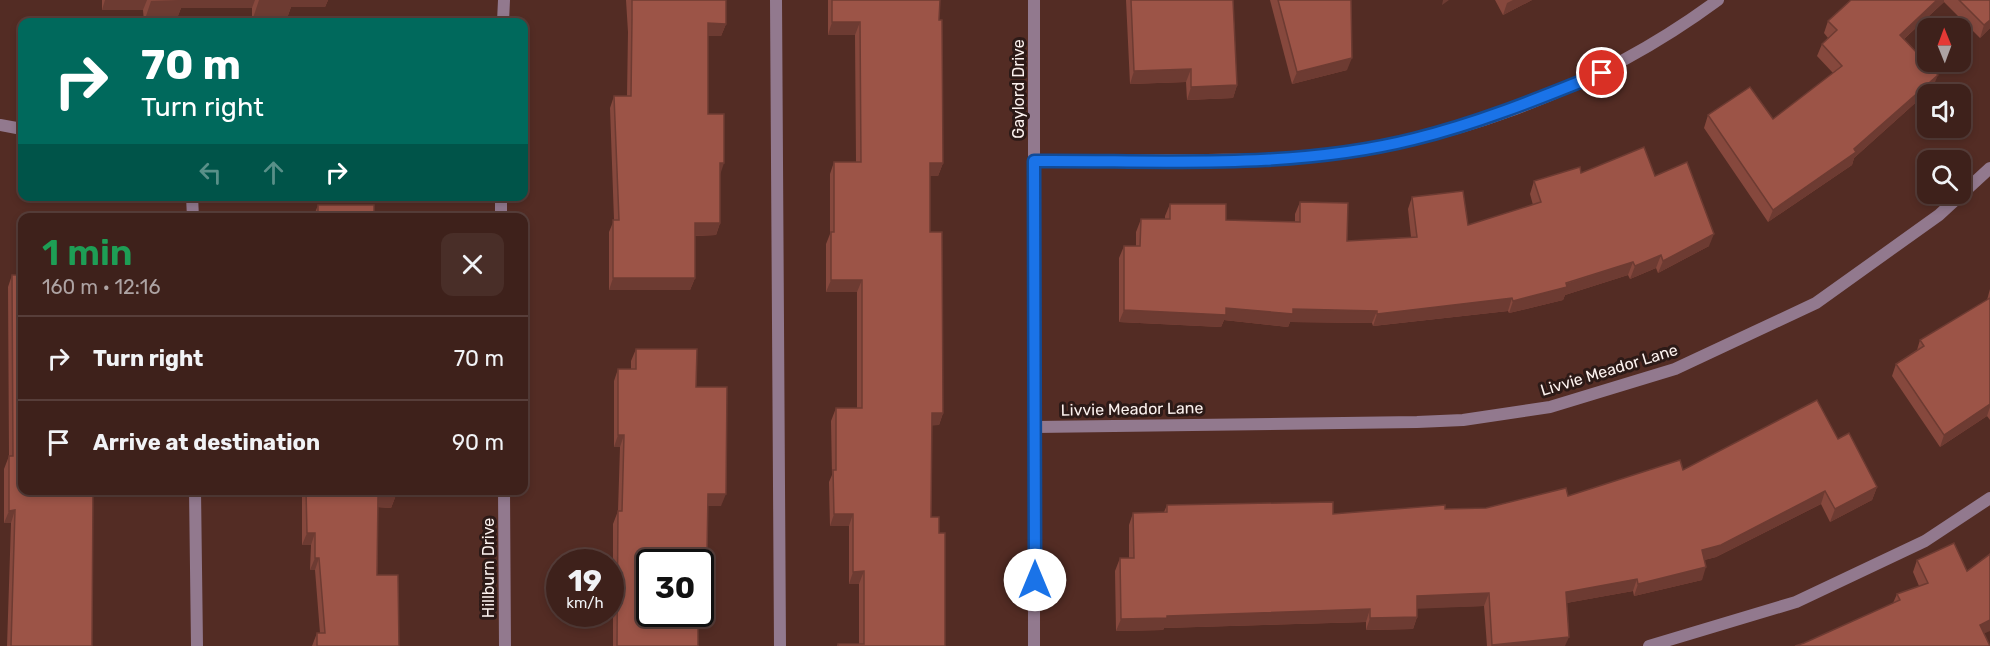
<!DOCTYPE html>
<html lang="en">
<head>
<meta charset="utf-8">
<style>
  :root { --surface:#3e211b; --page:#492e28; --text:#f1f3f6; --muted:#ada3a3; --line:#573e3a }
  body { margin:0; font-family:Rubik,sans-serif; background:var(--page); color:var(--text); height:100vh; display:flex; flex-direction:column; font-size:22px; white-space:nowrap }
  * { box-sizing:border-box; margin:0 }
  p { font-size:20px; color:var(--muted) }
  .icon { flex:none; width:33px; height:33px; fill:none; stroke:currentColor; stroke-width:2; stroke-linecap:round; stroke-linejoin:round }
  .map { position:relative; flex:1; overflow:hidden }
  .sheet { position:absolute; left:18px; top:213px; width:510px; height:282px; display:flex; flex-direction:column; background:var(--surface); border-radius:12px; box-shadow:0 3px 9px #0003,0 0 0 2px var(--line) }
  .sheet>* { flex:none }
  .top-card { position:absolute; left:18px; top:18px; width:510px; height:183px; border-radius:12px; box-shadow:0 3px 9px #0003,0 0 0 2px var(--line); background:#00695c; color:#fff; overflow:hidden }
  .needle { width:39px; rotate:359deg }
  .controls { position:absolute; left:1917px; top:18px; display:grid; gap:12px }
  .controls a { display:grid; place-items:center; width:54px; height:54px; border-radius:12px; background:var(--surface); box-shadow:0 3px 9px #0003,0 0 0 2px var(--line); font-size:30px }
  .speed { position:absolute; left:546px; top:549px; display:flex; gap:12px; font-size:30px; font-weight:700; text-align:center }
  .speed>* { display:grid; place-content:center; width:78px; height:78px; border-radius:50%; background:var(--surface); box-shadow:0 3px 9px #0003,0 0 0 2px var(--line); line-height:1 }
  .speed small { font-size:15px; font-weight:400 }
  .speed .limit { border:3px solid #111; border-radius:9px; background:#fff; color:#111 }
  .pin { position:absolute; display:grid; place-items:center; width:51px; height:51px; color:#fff; margin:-26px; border:3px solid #fff; border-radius:50%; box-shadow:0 2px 6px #0007 }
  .me { position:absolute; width:66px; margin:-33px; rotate:0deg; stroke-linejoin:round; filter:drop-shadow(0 0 4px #0008) }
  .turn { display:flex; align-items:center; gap:21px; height:126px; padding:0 24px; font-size:27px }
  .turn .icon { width:78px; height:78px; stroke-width:2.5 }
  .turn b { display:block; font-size:42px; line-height:51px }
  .lanes { display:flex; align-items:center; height:57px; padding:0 24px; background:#0003; justify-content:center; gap:30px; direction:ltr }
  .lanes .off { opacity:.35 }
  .round { display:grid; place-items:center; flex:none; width:63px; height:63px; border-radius:12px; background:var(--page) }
  .head { display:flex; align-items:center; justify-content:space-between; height:102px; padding:0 24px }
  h1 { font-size:36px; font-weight:600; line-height:45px; color:#1e9e55 }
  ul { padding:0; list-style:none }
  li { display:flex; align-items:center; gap:18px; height:84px; padding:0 24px; border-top:2px solid var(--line) }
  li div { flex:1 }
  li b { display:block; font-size:22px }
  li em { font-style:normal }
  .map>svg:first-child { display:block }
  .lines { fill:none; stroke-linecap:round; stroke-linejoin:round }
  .service { stroke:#92798e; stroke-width:12 }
  .minor { stroke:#92798e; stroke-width:12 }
  .tertiary { stroke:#92798e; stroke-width:12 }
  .wall { fill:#86483d }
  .shaded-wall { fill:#6d3b32 }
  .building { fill:#9c5447; stroke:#6d3b32; stroke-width:1.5 }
  .route-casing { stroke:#114b97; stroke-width:15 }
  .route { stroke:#1a73e8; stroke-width:10 }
  .labels { text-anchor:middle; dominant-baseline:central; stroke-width:6; stroke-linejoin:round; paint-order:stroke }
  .street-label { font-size:16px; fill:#fcf2ef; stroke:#2c1a17 }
</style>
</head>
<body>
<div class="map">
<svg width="1990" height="646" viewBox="0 0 1990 646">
  <rect width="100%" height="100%" fill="#532c24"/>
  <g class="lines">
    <g class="service">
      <path d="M776,0L780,646"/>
      <path d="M1034,161C1090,161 1147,160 1203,160C1231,159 1260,161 1289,159C1442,147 1595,91 1718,0"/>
      <path d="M192,196L193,218"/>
      <path d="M195,490L197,646"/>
      <path d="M1649,646L1796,602L1925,541L1990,498"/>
    </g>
    <g class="minor">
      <path d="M0,125L22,129"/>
      <path d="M1035,427L1417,422L1463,420L1550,407L1675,369L1816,303L1939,215L1990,168"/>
      <path d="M1034,646V0"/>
    </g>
    <g class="tertiary">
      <path d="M503,22L504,0"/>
      <path d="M501,196V218"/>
      <path d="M504,490L505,646"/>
    </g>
  </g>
  <g class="wall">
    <path d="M102,0H328L325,7H291L286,21H252V8H181L176,21L144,22L143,10H102Z"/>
    <path d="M626,0H726V24L721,36H708V114L720,174V223L716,235L695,236V278L690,290H609V232L614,220L610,108L614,96H627L628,32Z"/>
    <path d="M828,0H940L939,20L943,163L938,176H930V232L943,413L939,425H932L931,517L945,646H837L838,644H859V584H849V526H830L829,482L832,475L831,421L836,408H857V292H826V244L830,234V174L834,162H856L855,35H828Z"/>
    <path d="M1126,0H1233L1237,85L1233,98L1187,100L1186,82L1130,84Z"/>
    <path d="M1270,0H1351L1347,70L1292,84Z"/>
    <path d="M1495,0H1532L1503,15Z"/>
    <path d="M1851,0H1990V28L1980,38L1944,2L1904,39L1933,87L1854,158L1852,165L1768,222L1704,128L1708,115L1773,119L1833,73L1817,56L1822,44L1828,38L1824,33L1828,21Z"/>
    <path d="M1581,173L1655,176L1709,246L1658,273L1656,268L1630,279L1628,275L1565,295L1563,300L1509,313L1508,311L1373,326L1372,323L1290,322L1288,327L1224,320L1221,327L1119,322V258L1124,246H1136V232L1141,219H1165V216L1170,204L1226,220L1295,222V214L1300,202L1347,241L1411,237L1408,209L1412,197L1468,225L1533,205L1530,194L1534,181Z"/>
    <path d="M318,205L374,218H313Z"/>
    <path d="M22,233L92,646H7L11,523H4V469L9,456L8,287L12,275H17V245Z"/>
    <path d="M1990,289V420L1987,416L1940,447L1892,376L1896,364L1917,350L1920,340L1987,300Z"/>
    <path d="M636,349L696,387L721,506H708L702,565L650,562L698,646H613V524L618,511L620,447H614V381L618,369H631V361Z"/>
    <path d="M1838,439L1877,487L1872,500L1830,522L1821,504L1716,557L1704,560L1702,580L1634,596L1633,591L1566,603L1565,646H1487L1484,606L1417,608V617L1413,629L1366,630V622L1164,628L1163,630L1116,631L1115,571L1120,558H1129V525L1133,513L1164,512L1167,505L1333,514L1445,509L1486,508L1568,496L1683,470Z"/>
    <path d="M302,490H396V495L391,508L378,507L377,575L399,646H312L317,633H320L315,570H310L311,545H302Z"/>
    <path d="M1917,560L1984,633L1804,643L1893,603L1897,594L1919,586L1913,572Z"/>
  </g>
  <g class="shaded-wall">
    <path d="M105,0H147L143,10H102Z"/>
    <path d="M179,0H255L252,8H181L176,21L144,22L151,1Z"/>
    <path d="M259,0H328L325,7H291L286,21H252Z"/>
    <path d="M1443,0H1449L1442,5Z"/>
    <path d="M1513,0H1532L1503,15L1507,3Z"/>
    <path d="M1937,0H1944V2L1895,47L1900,35Z"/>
    <path d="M1990,20V28L1980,38L1984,25Z"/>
    <path d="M832,22H860L855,35H828Z"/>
    <path d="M708,23L726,24L721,36H704Z"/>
    <path d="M1352,58L1347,70L1292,84L1297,72Z"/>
    <path d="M1191,69L1186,82L1130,84L1134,71Z"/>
    <path d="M1938,75L1933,87L1854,158L1852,165L1768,222L1773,210L1854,149Z"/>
    <path d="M1237,85L1233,98L1187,100L1191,87Z"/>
    <path d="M720,163H724L720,175Z"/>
    <path d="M930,163H943L938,176H926Z"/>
    <path d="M695,223H720L716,235L691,236Z"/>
    <path d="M1714,234L1709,246L1658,273L1663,261Z"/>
    <path d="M1661,255L1656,268L1630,279L1635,266Z"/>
    <path d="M1633,262L1628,275L1565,295L1563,300L1509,313L1513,301Z"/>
    <path d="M613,278H695L690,290H609Z"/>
    <path d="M831,280H862L857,292H826Z"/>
    <path d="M1512,298L1508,311L1373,326L1377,314Z"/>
    <path d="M1226,308L1293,309L1377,311L1372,323L1290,322L1288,327L1224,320L1221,327L1119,322L1124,310Z"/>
    <path d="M1990,404V407L1987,416L1940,447L1944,435Z"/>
    <path d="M932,413H943L939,425L928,426Z"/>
    <path d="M618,435H624L620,447H614Z"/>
    <path d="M1877,487L1872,500L1830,522L1835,509Z"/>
    <path d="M1825,491L1821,504L1716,557L1697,562L1702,550Z"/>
    <path d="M708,494H726L721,506H703Z"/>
    <path d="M378,495H396L391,508L374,507Z"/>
    <path d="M15,510L11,523H4L9,511Z"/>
    <path d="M834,514H853L849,526H830Z"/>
    <path d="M307,533H315L311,545H302Z"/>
    <path d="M698,552H707L702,565H700V562H694Z"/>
    <path d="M315,558H319L315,570H310Z"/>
    <path d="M1706,567L1702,580L1634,596L1638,584Z"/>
    <path d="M864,571L859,584H849L853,572Z"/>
    <path d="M1637,579L1633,591L1561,604L1566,592Z"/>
    <path d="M1489,593L1484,606L1412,609L1417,596Z"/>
    <path d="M1370,609L1366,622L1164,628L1163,630L1116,631L1121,619L1167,616Z"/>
    <path d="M1417,617L1413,629L1366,630L1370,618Z"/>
    <path d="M1990,620V631L1976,637L1980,625Z"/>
    <path d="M1569,637L1565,646H1491L1492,645Z"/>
  </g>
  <g class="building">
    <path d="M632,0H726V24L708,23V114H724V163H720V223H695V278H613V220H619L614,96H631L632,19Z"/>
    <path d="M832,0H940L939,20H942L943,163H930V232H942L943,413H932L931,517H939V533H945V646H838V644H864V571L853,572V514H834L833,470H836V408H862V280H831V232H834V162H861L860,22H832Z"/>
    <path d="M1131,0H1233L1237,85L1191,87V69L1134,71Z"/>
    <path d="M1278,0H1351L1352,58L1297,72Z"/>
    <path d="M1851,0H1937L1900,35L1938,75L1854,149L1856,152L1773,210L1708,115L1750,87L1773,119L1842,66L1822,44L1837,30L1828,21Z"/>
    <path d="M1959,0H1990V20L1984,25Z"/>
    <path d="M1644,147L1655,176L1687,162L1714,234L1663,261L1661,255L1635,266L1633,262L1566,283L1567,287L1513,301L1512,298L1377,314V311L1293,309V314L1226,308V315L1124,310V246H1140L1141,219H1170V204H1226V220L1300,222V202L1348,203L1347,241L1417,237L1412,197L1463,191L1468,225L1541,202L1534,181L1580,167L1581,173Z"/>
    <rect x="318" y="205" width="56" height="13"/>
    <path d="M22,233V490H93L92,646H11L15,510L9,511V456H13L12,275H22Z"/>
    <path d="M1990,298V404L1944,435L1896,364L1924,346L1920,340Z"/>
    <path d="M636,349H697L696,387H727L726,494H708L707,552H698V562H650V614H698V646H617L618,511H622L624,435H618V369H636Z"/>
    <path d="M1817,400L1838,439L1849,433L1877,487L1835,509L1825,491L1721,545L1702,550L1706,567L1638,584L1637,579L1566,592L1569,637L1492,645L1489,593L1417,596V617L1370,618V609L1167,616V618L1121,619L1120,558H1134L1133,513L1167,512V505L1333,502V514L1445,505V509L1486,508L1566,488L1568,496L1680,460L1683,470Z"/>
    <path d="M306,490H396V495H378L377,575H398L399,646H317V633H325L319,558H315V533H307Z"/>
    <path d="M1954,543L1967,571L1990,554V620L1980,625L1990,646H1795L1804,643L1900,600L1897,594L1928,583L1917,560Z"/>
  </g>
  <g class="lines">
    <defs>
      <path id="route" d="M1035,580L1034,161C1160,160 1291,170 1414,139C1479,123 1540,98 1602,73"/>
    </defs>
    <use href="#route" class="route-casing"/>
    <use href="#route" class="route"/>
  </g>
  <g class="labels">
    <g class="street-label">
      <text transform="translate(1018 89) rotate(-90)">Gaylord Drive</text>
      <text transform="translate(1609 370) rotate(-17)">Livvie Meador Lane</text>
      <text transform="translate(1132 409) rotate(-1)">Livvie Meador Lane</text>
      <text transform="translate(488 568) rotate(-90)">Hillburn Drive</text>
    </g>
  </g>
</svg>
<div class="controls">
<a><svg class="needle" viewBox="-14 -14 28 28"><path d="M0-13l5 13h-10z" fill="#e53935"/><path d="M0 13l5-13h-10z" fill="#ada3a3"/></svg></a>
<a><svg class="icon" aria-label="sound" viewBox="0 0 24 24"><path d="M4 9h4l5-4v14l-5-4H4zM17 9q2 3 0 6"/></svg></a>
<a><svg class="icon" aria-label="search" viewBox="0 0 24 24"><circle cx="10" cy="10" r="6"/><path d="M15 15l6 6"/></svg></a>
</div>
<div class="speed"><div>19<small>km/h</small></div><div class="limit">30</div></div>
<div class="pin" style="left:1602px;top:73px;background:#d93025"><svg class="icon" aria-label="arrive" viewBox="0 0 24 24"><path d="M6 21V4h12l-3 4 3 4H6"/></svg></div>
<svg class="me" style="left:1035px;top:580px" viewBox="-20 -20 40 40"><circle r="19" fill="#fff"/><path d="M0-13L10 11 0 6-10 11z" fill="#1a73e8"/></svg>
<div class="top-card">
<div class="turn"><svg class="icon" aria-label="right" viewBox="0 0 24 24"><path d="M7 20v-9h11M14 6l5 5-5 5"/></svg><div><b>70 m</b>Turn right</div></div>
<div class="lanes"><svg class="icon off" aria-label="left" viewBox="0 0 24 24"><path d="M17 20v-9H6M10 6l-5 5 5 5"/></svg><svg class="icon off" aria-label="ahead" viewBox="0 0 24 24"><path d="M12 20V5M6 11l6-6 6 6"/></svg><svg class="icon" aria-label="right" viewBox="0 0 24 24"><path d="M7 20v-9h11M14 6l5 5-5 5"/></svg></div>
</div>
<section class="sheet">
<div class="head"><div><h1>1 min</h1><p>160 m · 12:16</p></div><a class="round"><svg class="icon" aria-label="close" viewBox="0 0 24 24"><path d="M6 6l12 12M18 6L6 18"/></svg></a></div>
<ul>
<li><svg class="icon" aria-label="right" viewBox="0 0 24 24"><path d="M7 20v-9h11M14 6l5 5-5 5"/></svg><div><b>Turn right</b></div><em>70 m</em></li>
<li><svg class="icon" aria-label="arrive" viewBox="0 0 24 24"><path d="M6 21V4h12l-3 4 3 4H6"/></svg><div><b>Arrive at destination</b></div><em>90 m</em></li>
</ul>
</section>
</div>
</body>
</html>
